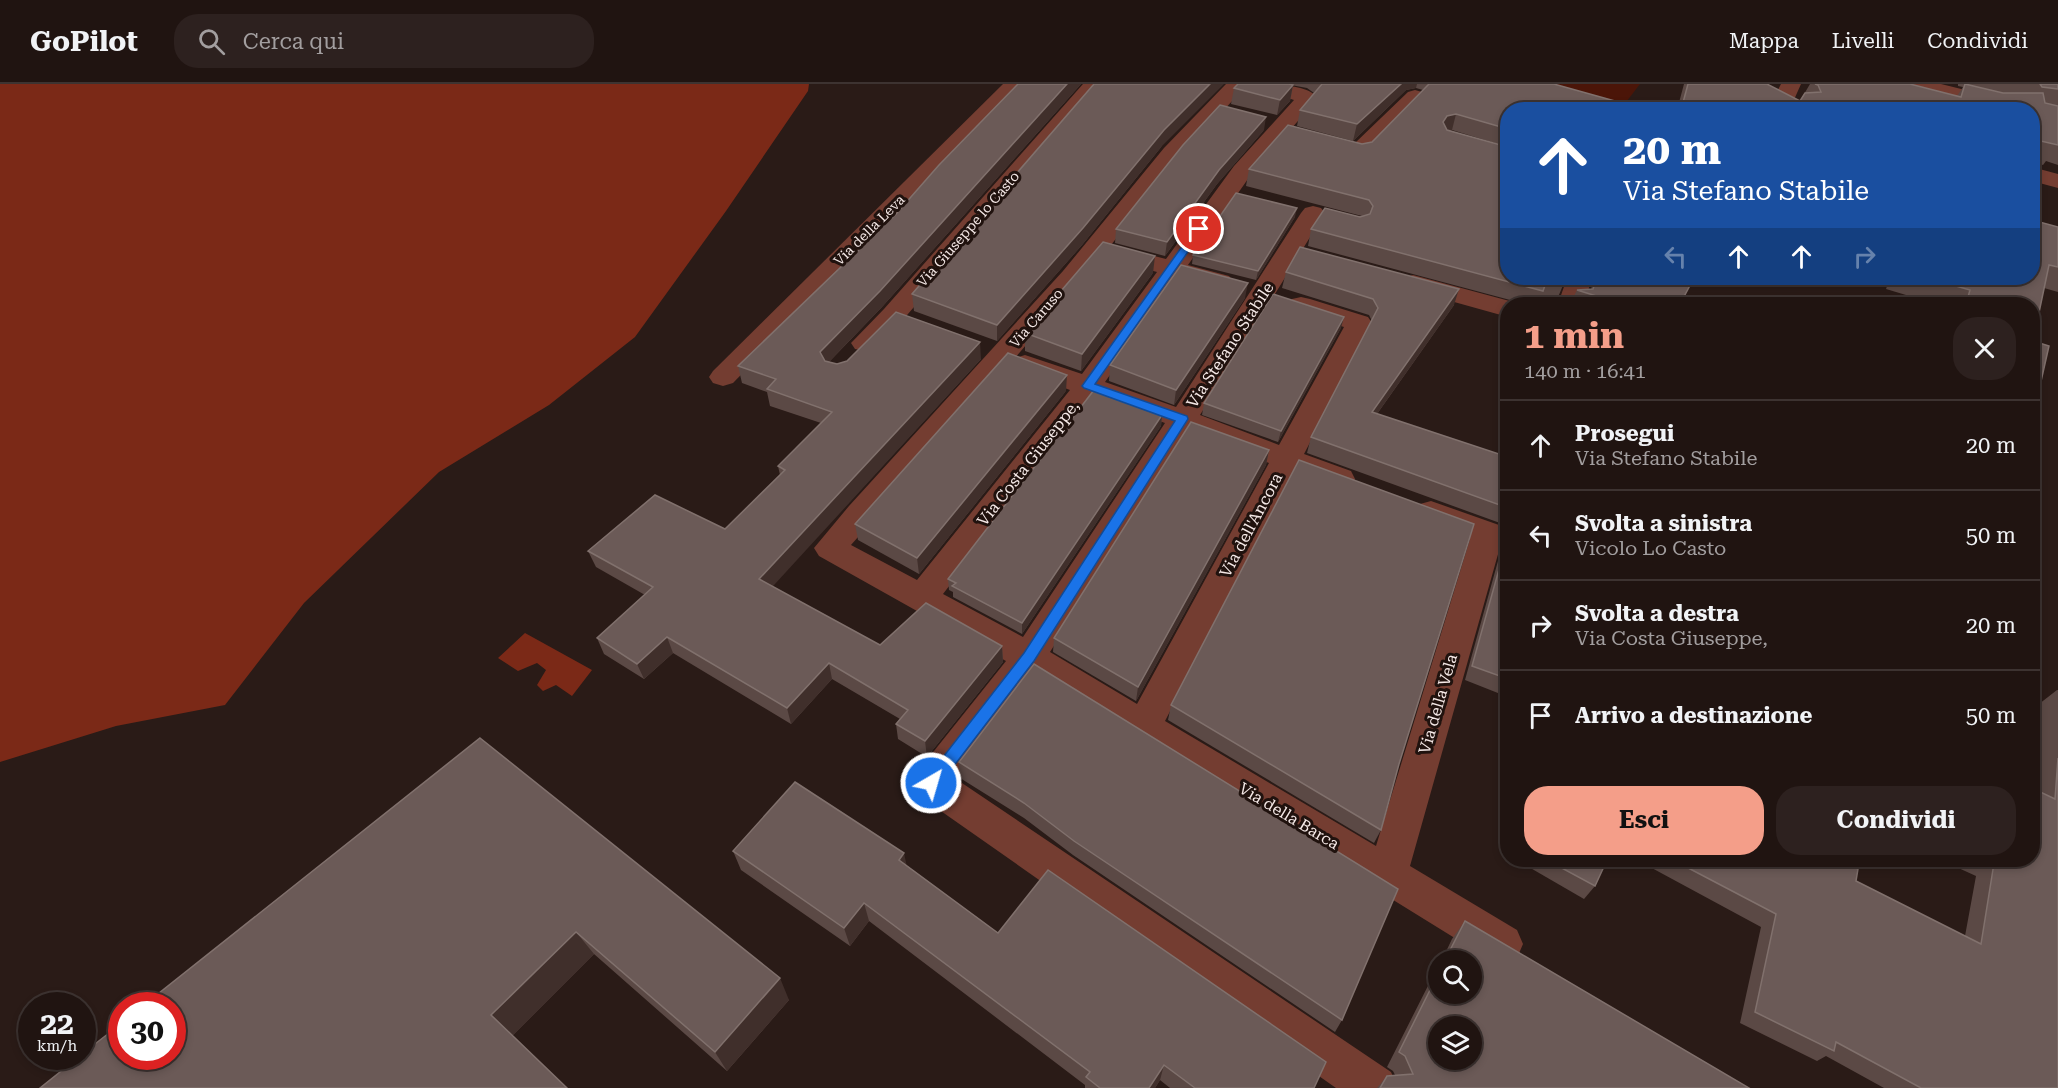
<!DOCTYPE html>
<html lang="it">
<head>
<meta charset="utf-8">
<style>
  :root { --surface:#201411; --page:#2d211f; --text:#f1f3f6; --muted:#a29e9f; --line:#3d3331; --accent:#f49e89 }
  body { margin:0; font-family:"Roboto Serif",serif; background:var(--page); color:var(--text); height:100vh; display:flex; flex-direction:column; font-size:22px; white-space:nowrap }
  * { box-sizing:border-box; margin:0 }
  p { font-size:20px; color:var(--muted) }
  .icon { flex:none; width:33px; height:33px; fill:none; stroke:currentColor; stroke-width:2; stroke-linecap:round; stroke-linejoin:round }
  .map { position:relative; flex:1; overflow:hidden }
  .details { position:absolute; left:1500px; top:213px; width:540px; height:570px; display:flex; flex-direction:column; background:var(--surface); border-radius:24px; box-shadow:0 3px 9px #0003,0 0 0 2px var(--line) }
  .details>* { flex:none }
  .guide { position:absolute; left:1500px; top:18px; width:540px; height:183px; border-radius:24px; box-shadow:0 3px 9px #0003,0 0 0 2px var(--line); background:#1a4fa0; color:#fff; overflow:hidden }
  .controls { position:absolute; left:1428px; top:866px; display:grid; gap:12px }
  .controls a { display:grid; place-items:center; width:54px; height:54px; border-radius:50%; background:var(--surface); box-shadow:0 3px 9px #0003,0 0 0 2px var(--line); font-size:30px }
  .speed { position:absolute; left:18px; top:908px; display:flex; gap:12px; font-size:30px; font-weight:700; text-align:center }
  .speed>* { display:grid; place-content:center; width:78px; height:78px; border-radius:50%; background:var(--surface); box-shadow:0 3px 9px #0003,0 0 0 2px var(--line); line-height:1 }
  .speed small { font-size:15px; font-weight:400 }
  .speed .limit { border:9px solid #d22; background:#fff; color:#111 }
  .pin { position:absolute; display:grid; place-items:center; width:51px; height:51px; color:#fff; margin:-26px; border:3px solid #fff; border-radius:50%; box-shadow:0 2px 6px #0007 }
  .me { position:absolute; width:66px; margin:-33px; rotate:38deg; stroke-linejoin:round; filter:drop-shadow(0 0 4px #0008) }
  .turn { display:flex; align-items:center; gap:21px; height:126px; padding:0 24px; font-size:27px }
  .turn .icon { width:78px; height:78px; stroke-width:2.5 }
  .turn b { display:block; font-size:42px; line-height:51px }
  .lanes { display:flex; align-items:center; height:57px; padding:0 24px; background:#0003; justify-content:center; gap:30px; direction:ltr }
  .lanes .off { opacity:.35 }
  .round { display:grid; place-items:center; flex:none; width:63px; height:63px; border-radius:24px; background:var(--page) }
  .summary { display:flex; align-items:center; justify-content:space-between; height:102px; padding:0 24px }
  h1 { font-size:36px; font-weight:700; line-height:45px; color:var(--accent) }
  .cta { display:flex; gap:12px; margin-top:auto; padding:12px 24px }
  .cta a { flex:1; height:69px; border-radius:24px; background:var(--accent); color:#111; font-size:24px; font-weight:700; line-height:69px; text-align:center }
  .cta a+a { background:var(--page); color:var(--text) }
  ul { padding:0; list-style:none }
  li { display:flex; align-items:center; gap:18px; height:90px; padding:0 24px; border-top:2px solid var(--line) }
  li div { flex:1 }
  li b { display:block; font-size:22px }
  li em { font-style:normal }
  header { display:flex; align-items:center; gap:36px; box-sizing:border-box; height:84px; padding:0 30px; background:var(--surface); border-bottom:2px solid var(--line) }
  header strong { font-size:28px }
  nav { display:flex; gap:33px; margin-inline-start:auto; font-size:21px }
  .search { width:420px; height:54px; background:var(--page); display:flex; align-items:center; gap:15px; box-sizing:border-box; padding:0 21px; border-radius:24px; color:var(--muted); font-size:22px }
  .map>svg:first-child { display:block }
  .green { fill:#4b1508 }
  .water { fill:#7b2917 }
  .lines { fill:none; stroke-linecap:round; stroke-linejoin:round }
  .street { fill:#743d31; fill-rule:evenodd }
  .wall { fill:#5b4945 }
  .shaded-wall { fill:#402f2b }
  .building { fill:#6b5a57; stroke:#81716d; stroke-width:1.5; fill-rule:evenodd }
  .route { fill:#1a73e8; stroke:#114b97; stroke-width:1.5 }
  .labels { text-anchor:middle; dominant-baseline:central; stroke-width:6; stroke-linejoin:round; paint-order:stroke }
  .far-street-label { font-size:14px; fill:#f5e9e7; stroke:#20120e }
  .street-label { font-size:16px; fill:#f5e9e7; stroke:#20120e }
</style>
</head>
<body>
<header>
<strong>GoPilot</strong>
<div class="search"><svg class="icon" aria-label="search" viewBox="0 0 24 24"><circle cx="10" cy="10" r="6"/><path d="M15 15l6 6"/></svg>Cerca qui</div>
<nav><a>Mappa</a><a>Livelli</a><a>Condividi</a></nav>
</header>
<div class="map">
<svg width="2058" height="1004" viewBox="0 0 2058 1004">
  <rect width="100%" height="100%" fill="#2a1b17"/>
  <path class="green" d="M1530,0H1640L1620,26Z"/>
  <g class="water">
    <path d="M0,0H809L808,7L726,127L635,253L549,321L439,388L304,519L225,621L116,642L0,678Z"/>
    <path d="M525,549L592,586L572,612L556,601L543,607L537,601L546,586L537,579L518,587L498,574Z"/>
  </g>
  <g class="lines">
    <g class="street">
      <path d="M1003,0H1025L733,299L723,302L713,299L709,293L713,287Z"/>
      <path d="M1083,0H1104L902,237C888,251 877,271 855,265L851,259L884,225Z"/>
      <path d="M1226,0H1248L1180,73L1111,161L1166,175L1234,82L1294,16L1257,4L1254,0C1271,0 1308,0 1318,14L1250,92L1188,181L1229,192L1233,197L1229,202L1220,205L1178,194L1105,298L1176,323L1301,129L1305,124L1313,122L1321,124L1325,129L1200,331L1279,361L1344,243L1292,227L1288,221L1292,215L1301,213L1310,215L1368,233L1372,239L1304,370L1351,387L1355,395L1351,403L1340,406L1294,389L1165,637L1376,762L1470,455L1420,436L1415,428L1420,420L1431,417L1499,441L1504,449L1410,782L1517,846L1523,860L1517,874L1502,880L1487,874L1033,593L956,695L1391,988L1398,1004H1336L918,711L912,699L918,687L1006,577L819,472L814,464L849,422L1063,187L1164,64ZM1101,173L1157,188L1082,290L1025,271L1015,274ZM1015,274L1011,280L1015,286L1070,306L917,496L851,461ZM1094,314L1165,339L1023,553L943,510ZM1189,348L1269,379L1137,620L1050,568Z"/>
      <path d="M1781,0H1801L1793,18L1806,21L1808,26L1774,25L1770,21Z"/>
      <path d="M1906,0H1941L2026,21L2028,26H1991L1909,4Z"/>
      <path d="M1415,6L1422,8L1425,12L1422,16L1367,72C1356,74 1322,67 1316,58L1319,53L1327,51L1355,59L1408,8Z"/>
      <path d="M2032,83L2058,90V104L2032,97Z"/>
      <path d="M1413,191L1517,219L1518,220H1508V233L1404,204L1400,199L1404,194Z"/>
      <path d="M1567,194H1592L1584,220H1558Z"/>
    </g>
  </g>
  <g class="wall">
    <path d="M1018,0H1081L882,223L829,278L837,280L981,275L772,502L880,561L1002,562L1003,578L927,673L898,655L896,640L900,635L832,595L791,640L673,569L644,595L604,570L597,554L645,511L596,483L588,467L725,445L780,391L778,382L821,339L770,322L767,308L742,299L738,282L896,130Z"/>
    <path d="M1238,0H1554L1508,26V63L1452,46L1449,47L1566,194L1556,218L1540,212L1537,220H1525L1308,162L1311,145L1362,132L1246,102L1249,85L1372,58L1423,6L1416,4L1406,6L1353,57L1297,42L1300,26L1314,9L1307,4L1291,1H1293L1290,17L1277,31L1231,20L1234,4Z"/>
    <path d="M1684,0H1767L1800,17L1810,0H1910L1957,12L1963,3L1958,2V0H2058V81L2046,77L2043,81L2032,78V26H1677Z"/>
    <path d="M1264,46L1217,100L1165,172L1115,159L1116,145Z"/>
    <path d="M1162,62L1082,161L997,257L914,227L912,210Z"/>
    <path d="M1295,133L1256,196L1192,180L1193,171Z"/>
    <path d="M2058,143V208L2044,204L2033,257L2032,337V220H1936L1886,205L1890,194H2032Z"/>
    <path d="M1286,188L1454,221L1377,330L1508,373V613L1465,596L1506,448L1500,439L1307,369L1311,353L1372,237L1369,231L1282,204Z"/>
    <path d="M1153,189L1081,287L1025,267V249Z"/>
    <path d="M1593,194H1694L1680,220H1570L1577,206L1591,205L1594,195Z"/>
    <path d="M1245,214L1174,321L1109,297L1110,281Z"/>
    <path d="M1341,244L1278,358L1202,331L1204,319Z"/>
    <path d="M1066,307L919,490L858,456L855,440Z"/>
    <path d="M1162,331L1161,342L1022,550L953,513V508L949,506L948,495Z"/>
    <path d="M1269,366L1266,381L1136,617L1053,568L1054,554Z"/>
    <path d="M1034,580L1342,936L1335,948L1073,771L1024,734L960,694L959,678Z"/>
    <path d="M2057,606H2058V1004H1884L1826,972L1817,977L1740,939L1761,843L1637,776H1838L1856,797L1965,852L1976,792L1954,782L1956,776H2032L2041,665L2039,620Z"/>
    <path d="M1171,621L1399,680L1381,746L1374,759L1168,636Z"/>
    <path d="M480,654L789,916L727,987L594,870L512,952L40,1004Z"/>
    <path d="M733,767L907,782L998,849L1314,1004H1170L1160,996L1155,1004H1085V1001L869,837L850,862L741,786Z"/>
    <path d="M1530,776H1607L1595,802L1584,815L1527,782Z"/>
    <path d="M1465,837L1749,1004H1377L1387,992L1395,991L1393,987L1387,983L1438,882V909L1472,876H1442L1452,855Z"/>
  </g>
  <g class="shaded-wall">
    <path d="M1067,0H1081L882,223L823,284L820,268Z"/>
    <path d="M1210,0H1224L1162,62L1082,161L997,257V241L1164,46Z"/>
    <path d="M1401,0H1417L1416,4L1406,6L1353,57L1357,40Z"/>
    <path d="M1293,1L1290,17L1277,31L1280,16Z"/>
    <path d="M1456,30L1452,46L1442,48L1443,38L1447,32Z"/>
    <path d="M1266,33L1264,46L1217,100L1165,172L1167,158L1219,86Z"/>
    <path d="M1297,124L1295,133L1256,196L1258,187Z"/>
    <path d="M1155,172L1153,189L1081,287L1082,270Z"/>
    <path d="M1248,199L1245,214L1174,321L1176,306Z"/>
    <path d="M1459,205L1454,221L1367,344L1372,328Z"/>
    <path d="M1344,233L1341,244L1278,358L1281,347Z"/>
    <path d="M980,258L981,275L764,512L759,495Z"/>
    <path d="M1067,291L1066,307L919,490L917,474Z"/>
    <path d="M1162,331L1161,342L1022,550V539Z"/>
    <path d="M1269,366L1266,381L1136,617L1138,603Z"/>
    <path d="M667,553L673,569L644,595L637,580Z"/>
    <path d="M1002,562L1003,578L927,673L925,657Z"/>
    <path d="M829,579L832,595L791,640L787,624Z"/>
    <path d="M904,769L908,788L899,776Z"/>
    <path d="M864,819L869,837L850,862L844,844Z"/>
    <path d="M576,848L594,870L512,952L491,931Z"/>
    <path d="M780,894L789,916L727,987L715,968Z"/>
    <path d="M1164,981L1160,996L1155,1004H1149Z"/>
  </g>
  <g class="building">
    <path d="M1018,0H1067L880,207L820,268L825,277L837,280L847,277L896,228L980,258L759,495L880,561L926,519L1002,562L925,657L896,640L908,626L829,579L787,624L667,553L637,580L597,554L653,503L588,467L655,411L725,445L785,386L778,382L832,328L767,305L776,295L738,282L896,130L939,81Z"/>
    <path d="M1094,0H1210L1164,46L1083,144L997,241L912,210Z"/>
    <path d="M1238,0H1289L1293,1L1280,16L1234,4Z"/>
    <path d="M1322,0H1401L1357,40L1300,26Z"/>
    <path d="M1429,0H1554L1640,24L1639,26H1508V45L1456,30L1447,32L1443,38L1447,46L1508,63V194H1566L1564,201L1547,196L1543,207L1311,145L1325,124L1360,133L1370,130L1373,122L1369,116L1249,85L1288,41L1362,60L1372,58Z"/>
    <path d="M1688,0H1767L1800,17L1805,9L1821,8L1818,1L1815,0H1910L1961,13L1965,0L2003,9H2043L2045,19L2058,22V61L2032,55V26H1681Z"/>
    <path d="M2040,0H2058V5L2042,3Z"/>
    <path d="M1220,21L1266,33L1219,86L1167,158L1116,145L1183,61Z"/>
    <path d="M1236,109L1297,124L1258,187L1193,171Z"/>
    <path d="M2032,136L2058,143V183L2049,181L2033,257L2049,262L2032,337V220H1966L1970,206L1928,194H2032Z"/>
    <path d="M1103,158L1155,172L1082,270L1025,249Z"/>
    <path d="M1300,163L1459,205L1372,328L1508,373V424L1311,353L1378,224L1373,215L1286,188Z"/>
    <path d="M1181,181L1248,199L1176,306L1110,281Z"/>
    <path d="M1597,194H1694L1680,220H1622L1577,206L1593,205Z"/>
    <path d="M1273,210L1344,233L1281,347L1204,319Z"/>
    <path d="M1008,269L1067,291L917,474L855,440Z"/>
    <path d="M1094,306L1162,331L1022,539L952,502L956,499L948,495Z"/>
    <path d="M1191,338L1269,366L1138,603L1054,554Z"/>
    <path d="M1299,376L1474,440L1399,680L1381,746L1171,621Z"/>
    <path d="M1508,453V595L1472,582Z"/>
    <path d="M1034,580L1398,805L1342,936L1074,757L1024,719L959,678Z"/>
    <path d="M480,654L780,894L715,968L576,848L491,931L567,1004H40L80,972H82V970L122,939V972H172V921H144Z"/>
    <path d="M2058,674V1004H1921L1836,958L1834,967L1755,928L1776,830L1673,776H1838L1858,785L1856,797L1981,860L1994,779L1986,776H2032V704L2055,715Z"/>
    <path d="M795,698L904,769L899,776L998,849L1048,786L1326,978L1314,1004H1195L1164,981L1149,1004H1100L1086,993L1090,988L864,819L844,844L733,767Z"/>
    <path d="M1547,776H1607L1595,802Z"/>
    <path d="M1465,837L1749,1004H1380L1387,992L1413,990L1405,972L1399,968L1438,890V909H1472V876H1445ZM1438,942H1472V975H1438Z"/>
  </g>
  <path class="route" d="M1196,143L1204,145L1095,300L1187,332L1188,335L1034,577L937,704L931,706L926,704L923,699L926,695L1024,569L1175,337L1084,304L1082,302Z"/>
  <g class="labels">
    <g class="far-street-label">
      <text transform="translate(968 145) rotate(-49)">Via Giuseppe lo Casto</text>
      <text transform="translate(869 146) rotate(-45)">Via della Leva</text>
      <text transform="translate(1036 234) rotate(-49)">Via Caruso</text>
    </g>
    <g class="street-label">
      <text transform="translate(1230 261) rotate(-57)">Via Stefano Stabile</text>
      <text transform="translate(1028 379) rotate(-52)">Via Costa Giuseppe,</text>
      <text transform="translate(1251 441) rotate(-62)">Via dell'Ancora</text>
      <text transform="translate(1438 620) rotate(-74)">Via della Vela</text>
      <text transform="translate(1289 732) rotate(31)">Via della Barca</text>
    </g>
  </g>
</svg>
<div class="controls">
<a><svg class="icon" aria-label="search" viewBox="0 0 24 24"><circle cx="10" cy="10" r="6"/><path d="M15 15l6 6"/></svg></a>
<a><svg class="icon" aria-label="layers" viewBox="0 0 24 24"><path d="M12 4l9 5-9 5-9-5zM3 14l9 5 9-5"/></svg></a>
</div>
<div class="speed"><div>22<small>km/h</small></div><div class="limit">30</div></div>
<div class="pin" style="left:1199px;top:145px;background:#d93025"><svg class="icon" aria-label="arrive" viewBox="0 0 24 24"><path d="M6 21V4h12l-3 4 3 4H6"/></svg></div>
<svg class="me" style="left:931px;top:699px" viewBox="-20 -20 40 40"><circle r="17" fill="#1a73e8" stroke="#fff" stroke-width="3"/><path d="M0-11L8 9 0 5-8 9z" fill="#fff"/></svg>
<div class="guide">
<div class="turn"><svg class="icon" aria-label="ahead" viewBox="0 0 24 24"><path d="M12 20V5M6 11l6-6 6 6"/></svg><div><b>20 m</b>Via Stefano Stabile</div></div>
<div class="lanes"><svg class="icon off" aria-label="left" viewBox="0 0 24 24"><path d="M17 20v-9H6M10 6l-5 5 5 5"/></svg><svg class="icon" aria-label="ahead" viewBox="0 0 24 24"><path d="M12 20V5M6 11l6-6 6 6"/></svg><svg class="icon" aria-label="ahead" viewBox="0 0 24 24"><path d="M12 20V5M6 11l6-6 6 6"/></svg><svg class="icon off" aria-label="right" viewBox="0 0 24 24"><path d="M7 20v-9h11M14 6l5 5-5 5"/></svg></div>
</div>
<section class="details">
<div class="summary"><div><h1>1 min</h1><p>140 m · 16:41</p></div><a class="round"><svg class="icon" aria-label="close" viewBox="0 0 24 24"><path d="M6 6l12 12M18 6L6 18"/></svg></a></div>
<ul>
<li><svg class="icon" aria-label="ahead" viewBox="0 0 24 24"><path d="M12 20V5M6 11l6-6 6 6"/></svg><div><b>Prosegui</b><p>Via Stefano Stabile</p></div><em>20 m</em></li>
<li><svg class="icon" aria-label="left" viewBox="0 0 24 24"><path d="M17 20v-9H6M10 6l-5 5 5 5"/></svg><div><b>Svolta a sinistra</b><p>Vicolo Lo Casto</p></div><em>50 m</em></li>
<li><svg class="icon" aria-label="right" viewBox="0 0 24 24"><path d="M7 20v-9h11M14 6l5 5-5 5"/></svg><div><b>Svolta a destra</b><p>Via Costa Giuseppe,</p></div><em>20 m</em></li>
<li><svg class="icon" aria-label="arrive" viewBox="0 0 24 24"><path d="M6 21V4h12l-3 4 3 4H6"/></svg><div><b>Arrivo a destinazione</b></div><em>50 m</em></li>
</ul>
<div class="cta"><a>Esci</a><a>Condividi</a></div>
</section>
</div>
</body>
</html>
